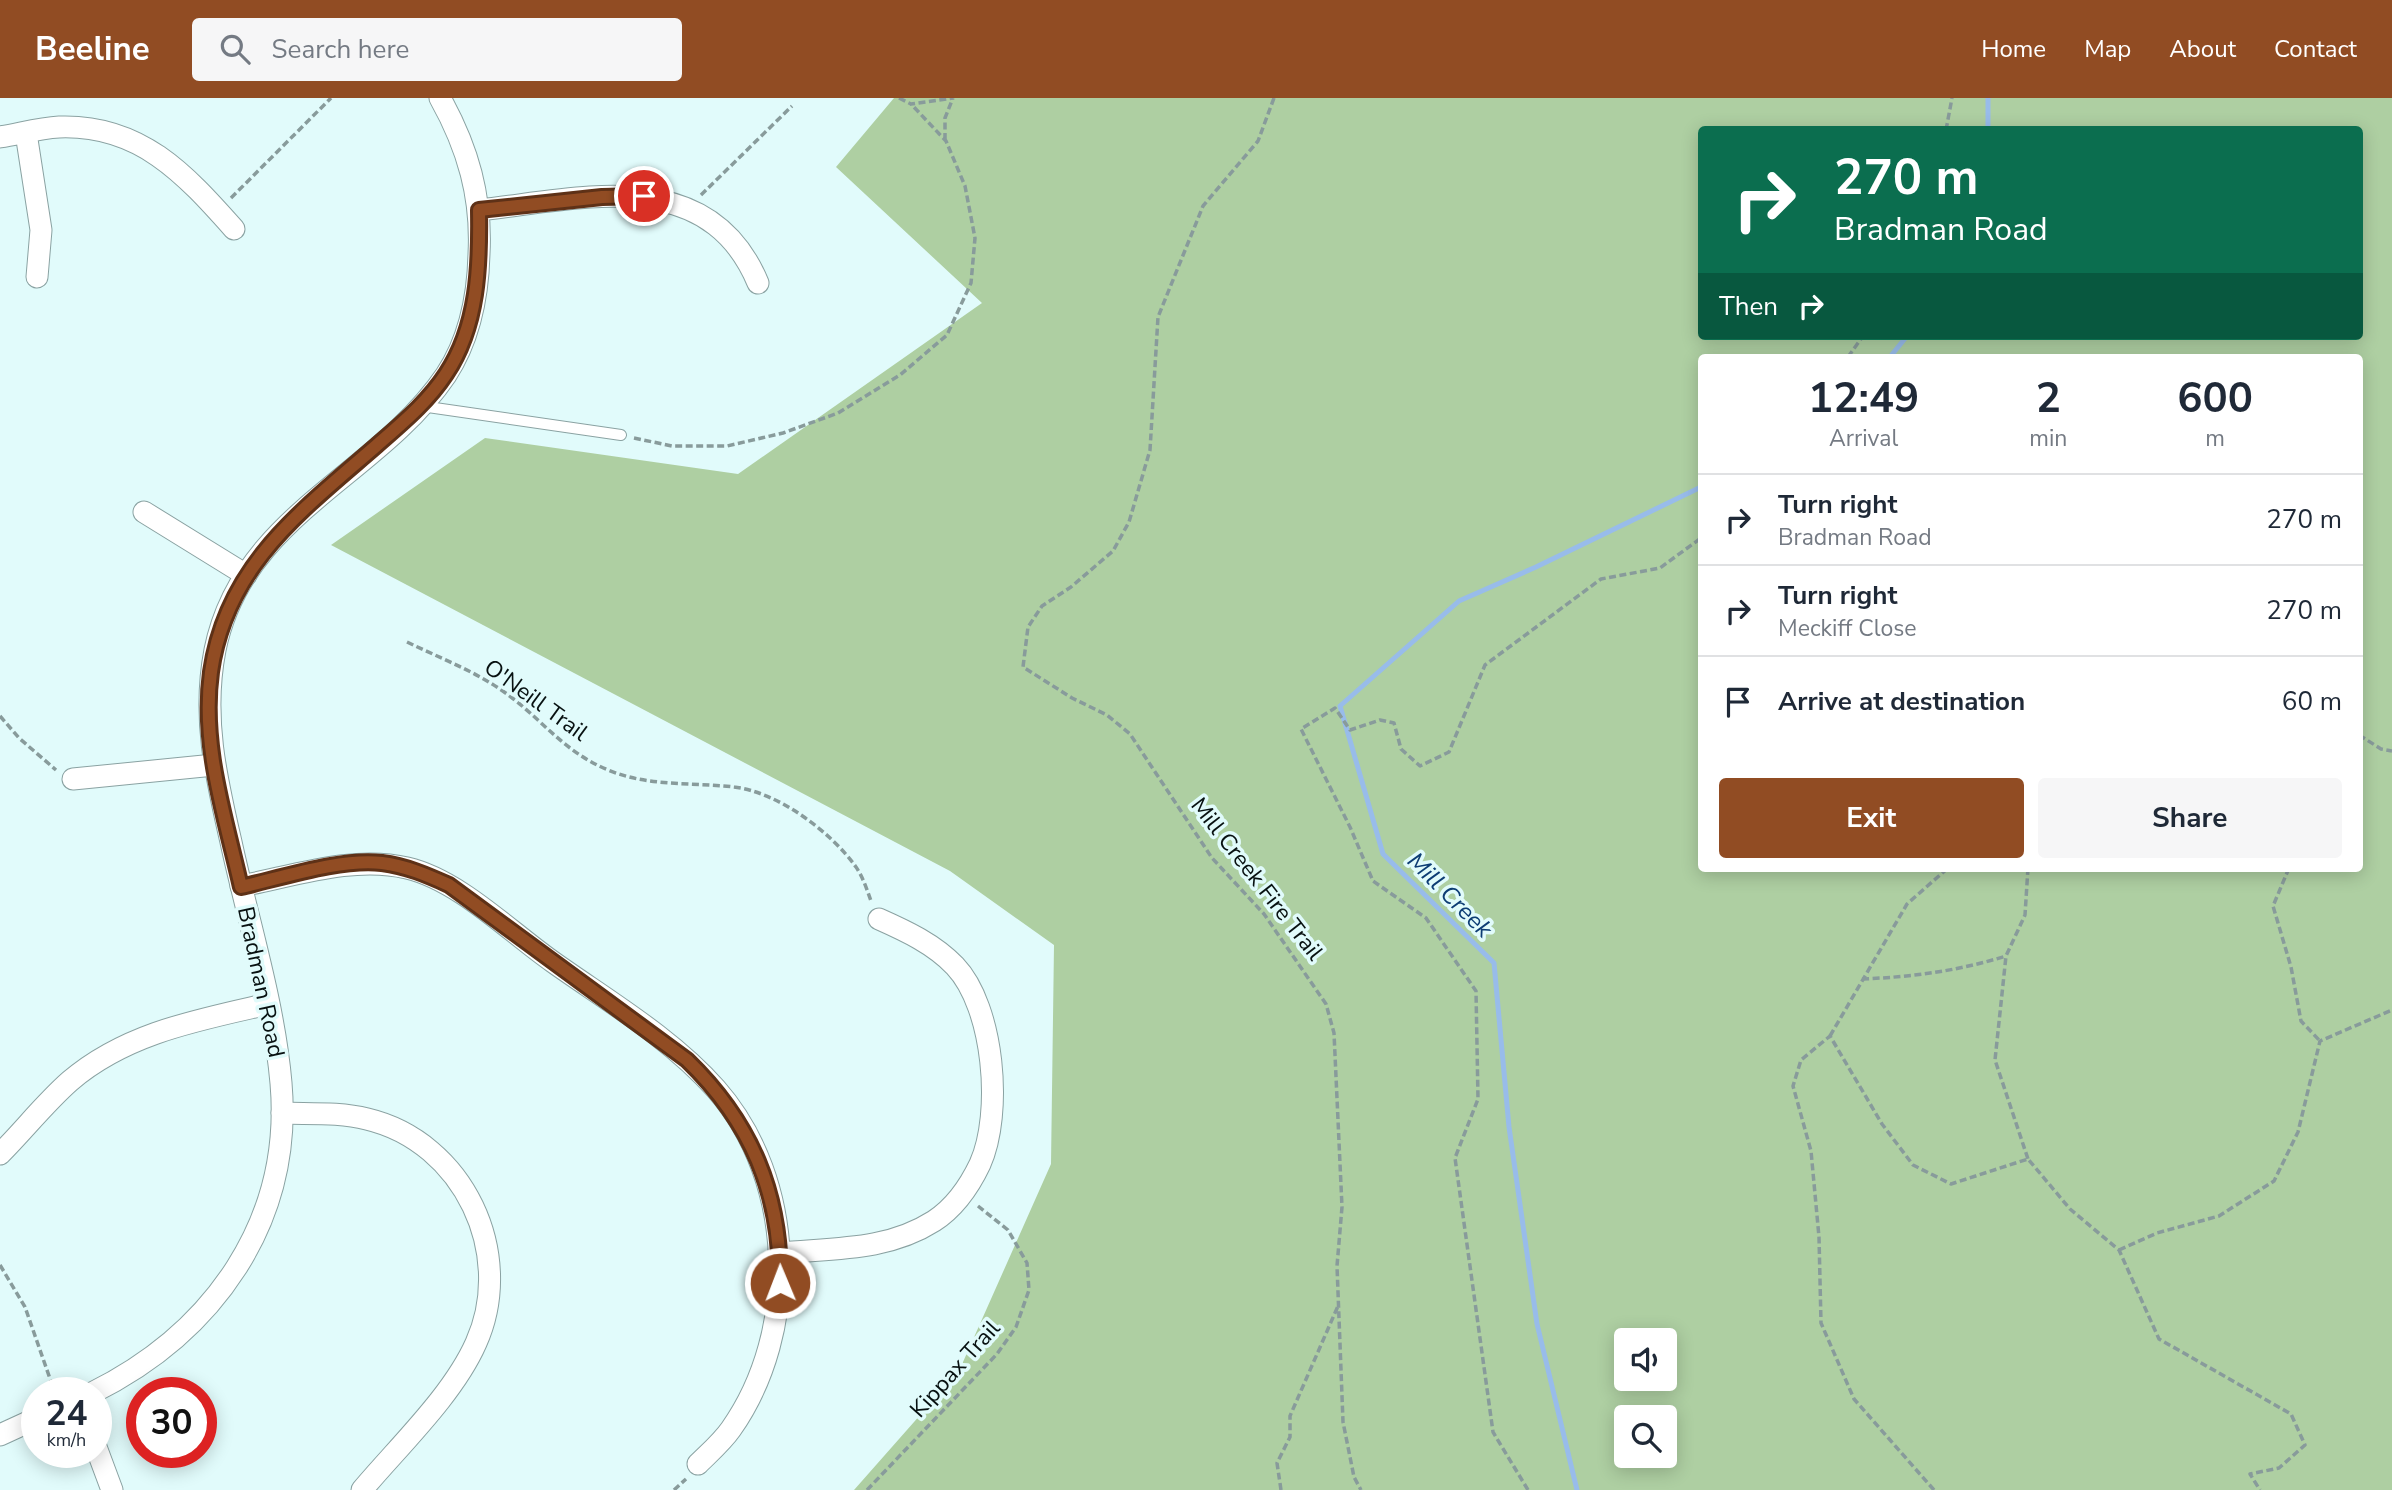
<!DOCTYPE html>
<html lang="en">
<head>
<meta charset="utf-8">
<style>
  :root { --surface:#fff; --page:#f6f6f7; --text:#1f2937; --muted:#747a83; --line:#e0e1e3; --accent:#914c23 }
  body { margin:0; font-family:"Nunito Sans",sans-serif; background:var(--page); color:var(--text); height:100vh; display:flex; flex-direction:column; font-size:26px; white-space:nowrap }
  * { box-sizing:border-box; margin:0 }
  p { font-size:23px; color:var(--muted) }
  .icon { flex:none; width:38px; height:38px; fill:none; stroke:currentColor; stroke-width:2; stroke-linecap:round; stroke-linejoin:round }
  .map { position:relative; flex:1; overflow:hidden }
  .sheet { position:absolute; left:1698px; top:256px; width:665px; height:518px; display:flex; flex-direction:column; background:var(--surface); border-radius:7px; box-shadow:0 4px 18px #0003 }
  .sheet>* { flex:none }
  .top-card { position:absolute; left:1698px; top:28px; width:665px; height:214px; border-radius:7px; box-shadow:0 4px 18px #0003; background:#0b6e4f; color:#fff; overflow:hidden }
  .buttons { position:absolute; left:1614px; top:1230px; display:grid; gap:14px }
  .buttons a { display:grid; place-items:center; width:63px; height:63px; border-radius:7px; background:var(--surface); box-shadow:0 4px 18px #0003; font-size:35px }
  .speed { position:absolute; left:21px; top:1279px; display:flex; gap:14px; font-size:35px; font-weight:700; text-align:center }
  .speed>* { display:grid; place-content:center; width:91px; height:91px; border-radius:50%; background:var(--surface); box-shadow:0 4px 18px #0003; line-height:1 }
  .speed small { font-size:18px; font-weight:400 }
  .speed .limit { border:10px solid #d22; background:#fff; color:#111 }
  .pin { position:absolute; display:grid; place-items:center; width:60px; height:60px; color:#fff; margin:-30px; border:4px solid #fff; border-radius:50%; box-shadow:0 2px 7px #0007 }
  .me { position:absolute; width:77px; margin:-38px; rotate:359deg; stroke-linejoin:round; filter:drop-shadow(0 0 5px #0008) }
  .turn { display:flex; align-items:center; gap:24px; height:147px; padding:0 21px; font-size:32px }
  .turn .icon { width:91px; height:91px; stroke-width:2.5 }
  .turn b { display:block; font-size:49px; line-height:60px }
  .then { display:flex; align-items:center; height:66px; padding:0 21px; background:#0003; gap:14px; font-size:26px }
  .eta { display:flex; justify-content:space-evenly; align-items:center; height:119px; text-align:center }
  .eta b { font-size:42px; font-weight:700; line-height:49px }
  .action { display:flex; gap:14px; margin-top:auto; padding:14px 21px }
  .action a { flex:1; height:80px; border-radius:7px; background:var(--accent); color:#fff; font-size:28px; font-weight:700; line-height:80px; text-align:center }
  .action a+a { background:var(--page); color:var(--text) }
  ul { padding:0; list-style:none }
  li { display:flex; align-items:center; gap:21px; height:91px; padding:0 21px; border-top:2px solid var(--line) }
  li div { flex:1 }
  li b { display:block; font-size:26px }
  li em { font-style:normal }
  header { display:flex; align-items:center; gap:42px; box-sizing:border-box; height:98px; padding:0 35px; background:var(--accent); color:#fff }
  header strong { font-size:33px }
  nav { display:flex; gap:38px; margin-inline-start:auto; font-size:24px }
  .search { width:490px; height:63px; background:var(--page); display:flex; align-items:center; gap:18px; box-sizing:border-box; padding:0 24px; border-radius:7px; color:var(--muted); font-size:26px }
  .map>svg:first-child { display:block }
  .green { fill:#aecfa2; fill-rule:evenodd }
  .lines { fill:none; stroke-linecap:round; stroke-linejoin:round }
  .stream { stroke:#98bcea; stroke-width:5 }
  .service-casing { stroke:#8aa2a2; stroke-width:12 }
  .minor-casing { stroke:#8aa2a2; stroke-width:23 }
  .path { stroke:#889b9b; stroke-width:3.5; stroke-dasharray:7 3.5; stroke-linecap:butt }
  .service { stroke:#fff; stroke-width:10 }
  .minor { stroke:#fff; stroke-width:21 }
  .route-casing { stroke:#5e3117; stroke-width:18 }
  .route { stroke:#914c23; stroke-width:12 }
  .labels { text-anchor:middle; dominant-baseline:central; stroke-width:7; stroke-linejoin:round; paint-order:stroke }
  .street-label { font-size:23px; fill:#081111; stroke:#e1fbfb }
  .water-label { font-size:24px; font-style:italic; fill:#0d3d74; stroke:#e1fbfb }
</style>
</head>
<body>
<header>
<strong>Beeline</strong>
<div class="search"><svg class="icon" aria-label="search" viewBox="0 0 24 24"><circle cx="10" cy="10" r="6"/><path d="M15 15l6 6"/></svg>Search here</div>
<nav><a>Home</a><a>Map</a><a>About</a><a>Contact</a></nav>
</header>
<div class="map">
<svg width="2392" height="1392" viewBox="0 0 2392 1392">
  <rect width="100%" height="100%" fill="#e1fbfb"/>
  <path class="green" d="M894,0H2392V1392H854L959,1273L1051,1066L1054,847L950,773L331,447L485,340L738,376L982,205L836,69ZM1701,32H2359V238H1701ZM1701,259H2359V770H1701ZM1626,1242H1664V1281H1626ZM1626,1320H1664V1358H1626Z"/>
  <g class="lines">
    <g class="stream">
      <path d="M1988,32V0"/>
      <path d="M1890,259L1907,238"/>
      <path d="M1577,1392L1537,1226L1509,1029L1494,865L1383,756L1340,608L1459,503L1536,469L1701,389"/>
    </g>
    <defs>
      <path id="service" d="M421,308L621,337"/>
      <g id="minor">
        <path d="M26,35L41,132L37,179"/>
        <path d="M0,39C19,36 39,30 59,29C140,26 185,76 234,131"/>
        <path d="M479,112C581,101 708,65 758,185"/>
        <path d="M144,414L246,477"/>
        <path d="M73,681L214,667"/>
        <path d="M241,788C294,778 353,757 407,770C459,782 510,834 553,864C608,903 671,940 716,991C796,1082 800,1233 731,1331C722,1344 709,1355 698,1366"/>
        <path d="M282,1015C310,1016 340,1014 367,1021C464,1044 516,1156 476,1245C453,1297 399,1348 362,1392"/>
        <path d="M0,1056C24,1032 45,1005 70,983C126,935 198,922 268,906"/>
        <path d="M780,1155C834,1150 887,1153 934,1123C954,1110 970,1087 980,1066C1003,1015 994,909 955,868C934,846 906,833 879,821"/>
        <path d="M92,1295C213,1235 293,1124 281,985C274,904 248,823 231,744C216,679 202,619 215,552C242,417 377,379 446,277C469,242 478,197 479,156C482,99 468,50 440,0"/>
        <path d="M0,1337L37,1320"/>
        <path d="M96,1349L112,1392"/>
      </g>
    </defs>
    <use href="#service" class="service-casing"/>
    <use href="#minor" class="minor-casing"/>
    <g class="path">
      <path d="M899,0L911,6L953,0"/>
      <path d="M1274,0L1258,43L1203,108L1158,219L1150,352L1129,424L1113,453L1071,489L1042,508L1028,529L1023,569L1072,600L1107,617L1130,636L1212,760L1264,816L1326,906L1334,935L1342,1109L1337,1168L1343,1324L1354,1379L1361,1392"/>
      <path d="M1946,32L1952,0"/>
      <path d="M945,42V20L953,0"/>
      <path d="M701,97L792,8"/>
      <path d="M231,100L331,0"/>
      <path d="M1848,259L1863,238"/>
      <path d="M634,340L672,348H727L783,335L838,315L900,277L947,237L971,185L975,140L965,88L946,43L911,6"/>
      <path d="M407,544C442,561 480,575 511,599C546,626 565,654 608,672C649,689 691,684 734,689C778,694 831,734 856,769C863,779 867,792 871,803"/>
      <path d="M0,618L19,640L56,672"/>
      <path d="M2359,637L2381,651L2392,653"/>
      <path d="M2028,770L2025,817L2006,858L1995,962L2028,1061"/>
      <path d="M2289,770L2273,808L2291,869L2301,923L2320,943"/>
      <path d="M1862,881C1912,879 1958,873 2006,858"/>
      <path d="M1830,938L1907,806L1948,770"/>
      <path d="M2119,1152L2157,1135L2219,1118L2274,1083L2298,1034L2320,943L2392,912"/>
      <path d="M0,1167L25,1209L55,1295"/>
      <path d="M674,1392L686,1381"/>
      <path d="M867,1392L997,1256L1016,1229L1029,1192L1027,1165L1008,1132L978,1108"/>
      <path d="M1281,1392L1277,1365L1290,1339V1318L1338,1208"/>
      <path d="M1528,1392L1493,1334L1455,1060L1478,1001L1476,893L1426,820L1373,783L1350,729L1301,631L1335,610L1350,632L1380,622L1394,625L1401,651L1420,668L1449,654L1485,567L1601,481L1660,470L1701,440"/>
      <path d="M1934,1392L1854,1301L1821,1225L1819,1139L1811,1053L1793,988L1801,962L1830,938L1882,1026L1913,1067L1951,1086L2028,1061L2070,1111L2119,1152L2159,1241L2291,1316L2305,1347L2279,1370L2250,1376L2260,1392"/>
    </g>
    <use href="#service" class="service"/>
    <use href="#minor" class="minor"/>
  </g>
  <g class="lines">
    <defs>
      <path id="route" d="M644,98L602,99L479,112C480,168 478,228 446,276C427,305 401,326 376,348C300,414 226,468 211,574C201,647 225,718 241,789C281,780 341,760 382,765C406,768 427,777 449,787L687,962C751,1024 781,1095 780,1185"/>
    </defs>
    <use href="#route" class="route-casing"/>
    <use href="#route" class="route"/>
  </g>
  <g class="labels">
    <g class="street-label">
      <text transform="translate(536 602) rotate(36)">O'Neill Trail</text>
      <text transform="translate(1257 781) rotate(52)">Mill Creek Fire Trail</text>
      <text transform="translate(261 884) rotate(78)">Bradman Road</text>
      <text transform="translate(955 1271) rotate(-48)">Kippax Trail</text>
    </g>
    <g class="water-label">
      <text transform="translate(1450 797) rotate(45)">Mill Creek</text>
    </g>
  </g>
</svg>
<div class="buttons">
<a><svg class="icon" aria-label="sound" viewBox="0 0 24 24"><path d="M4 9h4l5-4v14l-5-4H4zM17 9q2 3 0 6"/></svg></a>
<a><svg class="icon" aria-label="search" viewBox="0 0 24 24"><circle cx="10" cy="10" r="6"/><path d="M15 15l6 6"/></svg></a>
</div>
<div class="speed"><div>24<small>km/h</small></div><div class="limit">30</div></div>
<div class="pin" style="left:644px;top:98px;background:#d93025"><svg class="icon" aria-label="arrive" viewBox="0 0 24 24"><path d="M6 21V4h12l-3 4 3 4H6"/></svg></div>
<svg class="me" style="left:780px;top:1185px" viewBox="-20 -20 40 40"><circle r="17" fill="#914c23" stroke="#fff" stroke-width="3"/><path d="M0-11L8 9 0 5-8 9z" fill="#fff"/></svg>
<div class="top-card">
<div class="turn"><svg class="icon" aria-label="right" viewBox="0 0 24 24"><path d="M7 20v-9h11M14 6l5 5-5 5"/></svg><div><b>270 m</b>Bradman Road</div></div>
<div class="then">Then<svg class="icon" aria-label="right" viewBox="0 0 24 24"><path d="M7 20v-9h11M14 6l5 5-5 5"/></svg></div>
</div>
<section class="sheet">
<div class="eta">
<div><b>12:49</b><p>Arrival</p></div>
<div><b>2</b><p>min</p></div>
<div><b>600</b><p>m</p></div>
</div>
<ul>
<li><svg class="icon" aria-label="right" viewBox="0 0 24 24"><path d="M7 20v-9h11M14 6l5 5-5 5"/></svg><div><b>Turn right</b><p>Bradman Road</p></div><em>270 m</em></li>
<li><svg class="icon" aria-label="right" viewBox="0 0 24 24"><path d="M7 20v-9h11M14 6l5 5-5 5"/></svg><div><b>Turn right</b><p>Meckiff Close</p></div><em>270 m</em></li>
<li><svg class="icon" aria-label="arrive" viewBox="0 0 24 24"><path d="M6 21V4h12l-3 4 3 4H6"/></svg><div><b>Arrive at destination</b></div><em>60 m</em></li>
</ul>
<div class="action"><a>Exit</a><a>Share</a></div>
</section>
</div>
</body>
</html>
